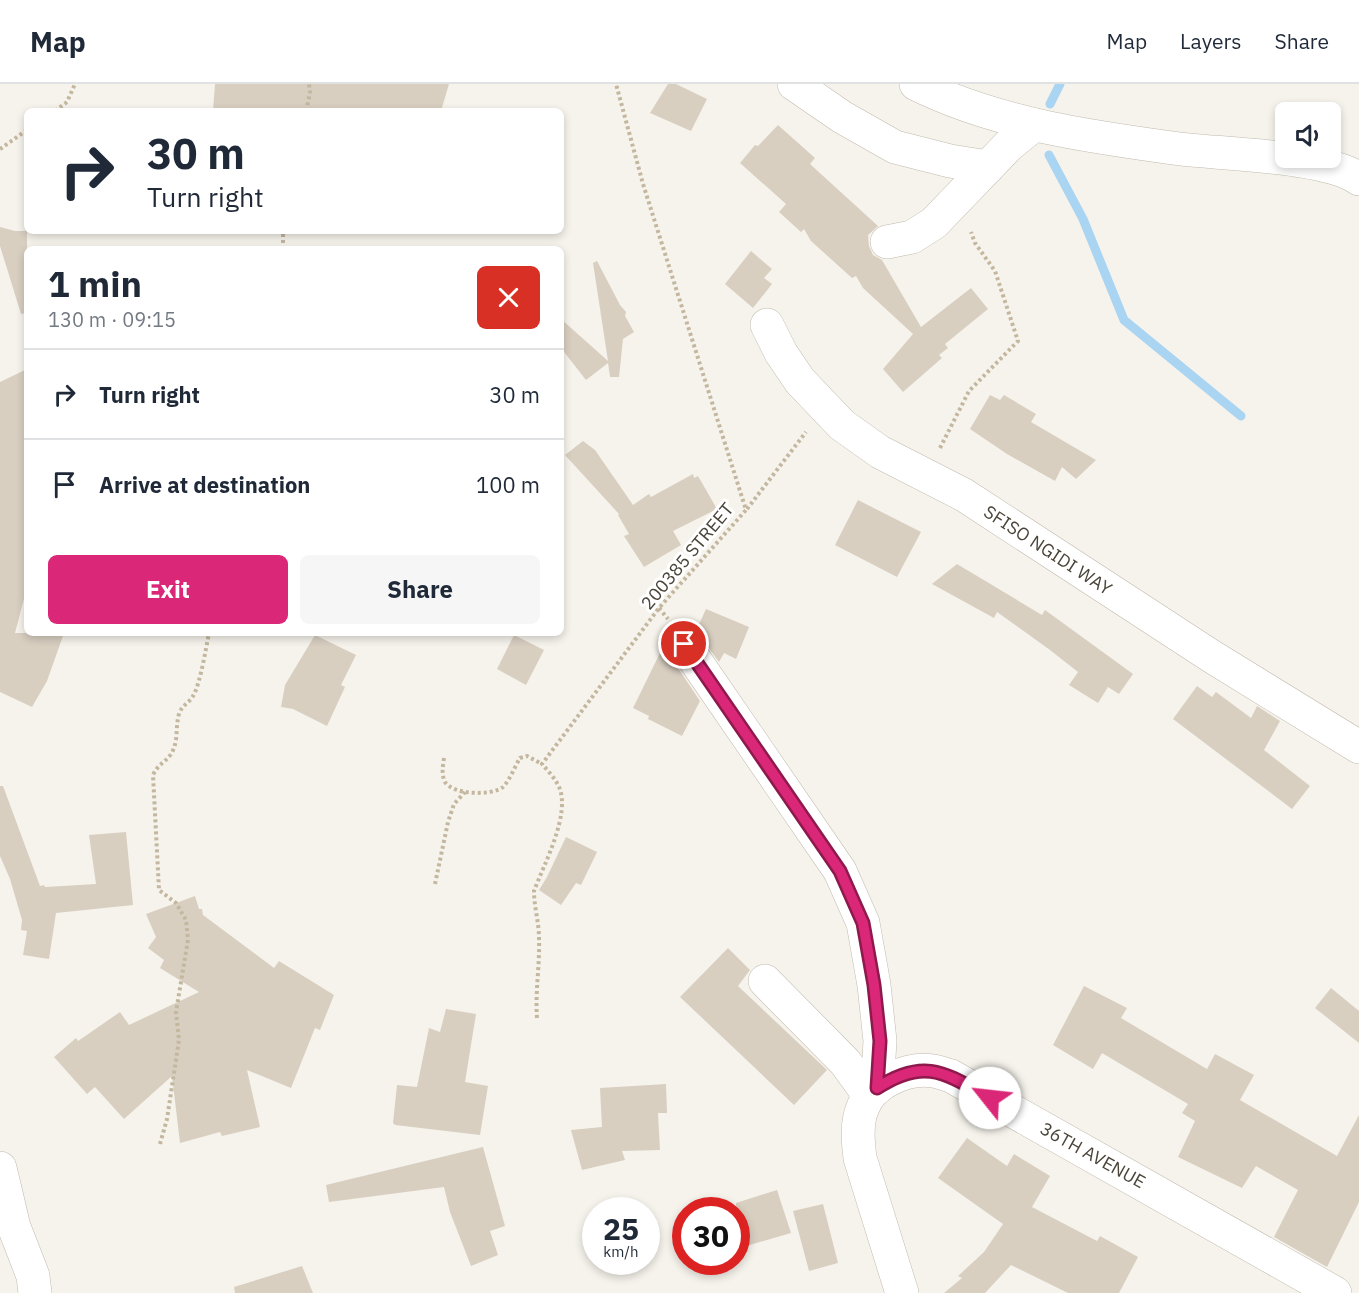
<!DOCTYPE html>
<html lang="en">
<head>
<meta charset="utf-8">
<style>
  :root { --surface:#fff; --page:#f6f6f7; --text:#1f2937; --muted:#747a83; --line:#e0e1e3; --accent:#db2777 }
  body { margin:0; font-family:"IBM Plex Sans",sans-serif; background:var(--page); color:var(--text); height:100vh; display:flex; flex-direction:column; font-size:22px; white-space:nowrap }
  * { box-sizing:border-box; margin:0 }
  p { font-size:20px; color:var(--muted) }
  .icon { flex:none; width:33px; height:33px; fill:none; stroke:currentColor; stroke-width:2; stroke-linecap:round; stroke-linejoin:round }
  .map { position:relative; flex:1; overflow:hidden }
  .sheet { position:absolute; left:24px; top:162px; width:540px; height:390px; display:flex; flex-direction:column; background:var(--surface); border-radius:9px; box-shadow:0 3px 9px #0003 }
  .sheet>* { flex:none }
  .guide { position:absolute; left:24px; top:24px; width:540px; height:126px; border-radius:9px; box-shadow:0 3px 9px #0003; background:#fff; color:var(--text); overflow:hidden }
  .controls { position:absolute; left:1275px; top:18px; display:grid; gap:12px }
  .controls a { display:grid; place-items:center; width:66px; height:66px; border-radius:9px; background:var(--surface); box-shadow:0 3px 9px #0003; font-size:30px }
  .speed { position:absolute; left:582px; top:1113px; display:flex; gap:12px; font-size:30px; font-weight:700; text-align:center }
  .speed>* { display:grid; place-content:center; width:78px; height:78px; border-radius:50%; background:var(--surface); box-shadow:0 3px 9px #0003; line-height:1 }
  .speed small { font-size:15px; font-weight:400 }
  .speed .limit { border:9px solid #d22; background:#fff; color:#111 }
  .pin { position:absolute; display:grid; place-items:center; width:51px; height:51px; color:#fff; margin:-26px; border:3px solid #fff; border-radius:50%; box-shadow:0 2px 6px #0007 }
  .me { position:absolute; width:66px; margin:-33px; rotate:299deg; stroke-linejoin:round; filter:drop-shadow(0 0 4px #0008) }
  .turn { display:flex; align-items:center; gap:21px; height:126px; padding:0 24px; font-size:27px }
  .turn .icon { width:78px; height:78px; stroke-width:2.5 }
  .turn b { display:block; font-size:42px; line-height:51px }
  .round { display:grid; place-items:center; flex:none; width:63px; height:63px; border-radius:9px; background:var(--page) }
  .overview { display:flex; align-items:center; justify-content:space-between; height:102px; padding:0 24px }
  h1 { font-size:36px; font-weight:700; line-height:45px }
  .button { display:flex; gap:12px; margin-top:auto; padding:12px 24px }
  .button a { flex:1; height:69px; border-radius:9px; background:var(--accent); color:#fff; font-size:24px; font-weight:700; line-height:69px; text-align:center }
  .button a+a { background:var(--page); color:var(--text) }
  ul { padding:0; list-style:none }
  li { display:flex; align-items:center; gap:18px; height:90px; padding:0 24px; border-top:2px solid var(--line) }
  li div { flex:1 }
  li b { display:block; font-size:22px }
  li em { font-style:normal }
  header { display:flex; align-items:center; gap:36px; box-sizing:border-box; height:84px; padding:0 30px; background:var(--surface); border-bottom:2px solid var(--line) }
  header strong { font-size:28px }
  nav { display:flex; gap:33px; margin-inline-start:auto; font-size:21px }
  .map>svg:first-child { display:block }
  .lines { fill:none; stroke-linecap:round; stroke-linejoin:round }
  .stream { stroke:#a9d4f2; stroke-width:9 }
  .building { fill:#d8cfc1 }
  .minor-casing { stroke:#c2bbae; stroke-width:34 }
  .path { stroke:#c4b79f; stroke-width:4; stroke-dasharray:3 3; stroke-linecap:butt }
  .minor { stroke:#fff; stroke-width:33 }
  .route-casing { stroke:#8e194d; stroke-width:15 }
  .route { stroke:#db2777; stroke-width:10 }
  .labels { text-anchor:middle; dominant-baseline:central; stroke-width:6; stroke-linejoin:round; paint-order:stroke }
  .street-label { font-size:18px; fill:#4b4439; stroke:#fff }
</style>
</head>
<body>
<header>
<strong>Map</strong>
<nav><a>Map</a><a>Layers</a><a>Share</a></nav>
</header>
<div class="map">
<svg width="1359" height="1209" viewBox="0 0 1359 1209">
  <rect width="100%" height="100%" fill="#f6f3ec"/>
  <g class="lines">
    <g class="stream">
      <path d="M1050,20L1060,0"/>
      <path d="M1049,71L1083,135L1124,236L1241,332"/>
    </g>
  </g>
  <g class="building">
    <path d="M215,0H449L441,27H213Z"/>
    <path d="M668,0H676L707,15L691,47L650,29Z"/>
    <path d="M778,41L815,74L810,80L878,142L868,151L869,162L873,171L882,176L921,243L971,204L988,225L945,260L948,264L939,271L942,274L903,308L883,285L913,250L863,204L856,192L852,194L811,157L804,145L801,148L779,128L786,120L740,79L755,61L758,62Z"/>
    <path d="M0,143L15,147H27V229L21,230L0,162Z"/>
    <path d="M751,167L772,185L764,194L772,200L753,224L725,200Z"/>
    <path d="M597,177L620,221L626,228L625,232L634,248L623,255L619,293H610L608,279L586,296L561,264V235L608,277L593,179Z"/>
    <path d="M27,285V503L15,549H64L47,597L32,623L0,608V298Z"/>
    <path d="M990,311L1000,316L1004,311L1036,330L1031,338L1096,376L1076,395L1062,383L1055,397L1007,370L970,345Z"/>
    <path d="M583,357L595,366L633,421L649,410L651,413L693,390L694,394L698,392L717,425L673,447L681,461L644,483L624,452L629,450L618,431L619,430L565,371Z"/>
    <path d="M858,416L921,448L897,493L835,461Z"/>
    <path d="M957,480L1042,531L1045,526L1133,590L1119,610L1108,603L1098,619L1069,601L1078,588L1050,566L997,528L994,534L932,500Z"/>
    <path d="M706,525L749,543L736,575L724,569L719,578L696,547Z"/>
    <path d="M315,551L356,571L341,601L345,603L327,642L293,625L281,623L285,601Z"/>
    <path d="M514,551L544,566L526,601L497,585Z"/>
    <path d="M660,569L672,575L700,617L682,652L648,635L649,632L633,624Z"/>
    <path d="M1197,602L1212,613L1216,608L1251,634L1257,622L1280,637L1264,666L1310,702L1292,725L1173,635Z"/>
    <path d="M0,702H3L40,802L44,801L45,803L96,800L89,751L126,748L133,821L56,829L49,875L23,871L27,847L21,846L22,836L10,795L0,772Z"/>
    <path d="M566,753L597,768L581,801L576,799L561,821L539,806L547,793Z"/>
    <path d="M195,812L199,825H202L203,831L274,884L279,877L334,911L320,946L315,944L291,1004L247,986L260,1043L222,1052L220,1048L180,1059L172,992L124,1035L95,1003L87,1010L54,973L76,954L78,957L120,928L129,941L199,908L160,884L164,876L148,864L156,853L146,830Z"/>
    <path d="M728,864L750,886L738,902L827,986L794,1021L680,913Z"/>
    <path d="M1084,902L1127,924L1121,934L1207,985L1215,970L1254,991L1240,1016L1337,1072L1359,1031V1118L1327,1183L1274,1153L1298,1106L1256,1082L1242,1104L1178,1073L1195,1037L1182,1029L1188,1020L1102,969L1093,985L1053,961Z"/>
    <path d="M1331,904L1359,927V959L1315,924Z"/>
    <path d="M446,925L476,930L465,998L488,1002L480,1051L395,1041L393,1039L397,1001L417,1003L429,944L440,948Z"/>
    <path d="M666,1000L667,1029H658L660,1066L622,1067L625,1076L582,1086L571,1046L602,1043L600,1004Z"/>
    <path d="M967,1054L1007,1082L1014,1070L1050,1092L1032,1123L1097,1157L1100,1152L1138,1173L1119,1209H1068L1011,1181L985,1209H944L962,1194L958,1192L984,1168L1003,1140L938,1094Z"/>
    <path d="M483,1063L505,1142L490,1147L498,1171L471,1182L450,1128L444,1103L329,1118L326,1101Z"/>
    <path d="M777,1106L791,1149L736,1165V1119Z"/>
    <path d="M823,1120L838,1179L809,1187L793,1127Z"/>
    <path d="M302,1182L313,1209H235L234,1203Z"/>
  </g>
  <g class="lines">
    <defs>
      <g id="minor">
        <path d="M794,0L842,33L895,63L950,77L988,83"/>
        <path d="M916,0C997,40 1091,53 1180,65C1222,70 1328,72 1359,95"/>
        <path d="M887,158L912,153L934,139L1009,61L1034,41"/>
        <path d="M767,241L781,269L800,297L842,341L880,368L964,411L1211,572L1359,663"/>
        <path d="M684,560L840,787L863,839L874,901L880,957L877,1004"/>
        <path d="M765,897L845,978L869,1011"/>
        <path d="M0,1084L14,1143L33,1192L35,1209"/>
        <path d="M902,1209L860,1074C858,1058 856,1039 863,1023C872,998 908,983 933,987C939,988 945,990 951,992L1335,1209"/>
      </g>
    </defs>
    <use href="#minor" class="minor-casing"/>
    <g class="path">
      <path d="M55,27L67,18L75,0"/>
      <path d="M306,27L310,9L309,0"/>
      <path d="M0,65L27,46"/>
      <path d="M283,165V147"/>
      <path d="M940,364L969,307L1018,257L995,187L975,159L971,148"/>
      <path d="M747,425L806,348"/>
      <path d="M659,524L668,535"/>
      <path d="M444,674C443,682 441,690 445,698C453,711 492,712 503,703C510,696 515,682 520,674L527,672L542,680"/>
      <path d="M435,800L448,738L454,720L465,708"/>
      <path d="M537,934C535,907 540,881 539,854C539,838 534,823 534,807C544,780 571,730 559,703C555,694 548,687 542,680L659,524L746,426L643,100L616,0"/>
      <path d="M160,1060L167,1035L179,956L176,928L188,856L186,836L176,819L159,806L153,691C158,680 166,678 171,670C179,657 175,644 179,630C182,621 189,619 193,612C200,601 206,564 209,549"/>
    </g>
    <use href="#minor" class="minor"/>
  </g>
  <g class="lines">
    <defs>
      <path id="route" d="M684,560L840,787L863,839L874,901L880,957L877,1004C925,973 945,989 990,1014"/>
    </defs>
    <use href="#route" class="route-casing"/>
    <use href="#route" class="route"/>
  </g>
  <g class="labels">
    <g class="street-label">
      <text transform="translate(1048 466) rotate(33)">SFISO NGIDI WAY</text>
      <text transform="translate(687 472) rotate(-50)">200385 STREET</text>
      <text transform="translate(1093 1071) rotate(29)">36TH AVENUE</text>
    </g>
  </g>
</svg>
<div class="controls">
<a><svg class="icon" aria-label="sound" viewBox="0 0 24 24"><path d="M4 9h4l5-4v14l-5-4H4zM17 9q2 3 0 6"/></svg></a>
</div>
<div class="speed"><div>25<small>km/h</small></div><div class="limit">30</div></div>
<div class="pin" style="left:684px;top:560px;background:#d93025"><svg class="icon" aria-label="arrive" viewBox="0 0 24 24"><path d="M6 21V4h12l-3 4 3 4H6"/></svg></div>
<svg class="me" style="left:990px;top:1014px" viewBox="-20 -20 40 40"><circle r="19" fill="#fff"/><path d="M0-13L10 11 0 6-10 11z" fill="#db2777"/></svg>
<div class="guide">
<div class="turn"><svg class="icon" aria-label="right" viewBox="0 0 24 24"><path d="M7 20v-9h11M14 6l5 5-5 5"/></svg><div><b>30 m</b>Turn right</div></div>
</div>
<section class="sheet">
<div class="overview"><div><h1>1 min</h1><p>130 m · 09:15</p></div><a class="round" style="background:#d93025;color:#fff"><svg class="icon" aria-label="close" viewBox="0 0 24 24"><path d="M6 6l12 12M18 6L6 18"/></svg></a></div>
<ul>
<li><svg class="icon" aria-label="right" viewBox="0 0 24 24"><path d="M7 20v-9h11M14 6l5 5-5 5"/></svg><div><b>Turn right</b></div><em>30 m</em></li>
<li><svg class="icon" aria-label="arrive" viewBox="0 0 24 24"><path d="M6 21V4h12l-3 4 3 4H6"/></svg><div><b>Arrive at destination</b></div><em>100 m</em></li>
</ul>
<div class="button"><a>Exit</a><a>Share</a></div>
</section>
</div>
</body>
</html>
